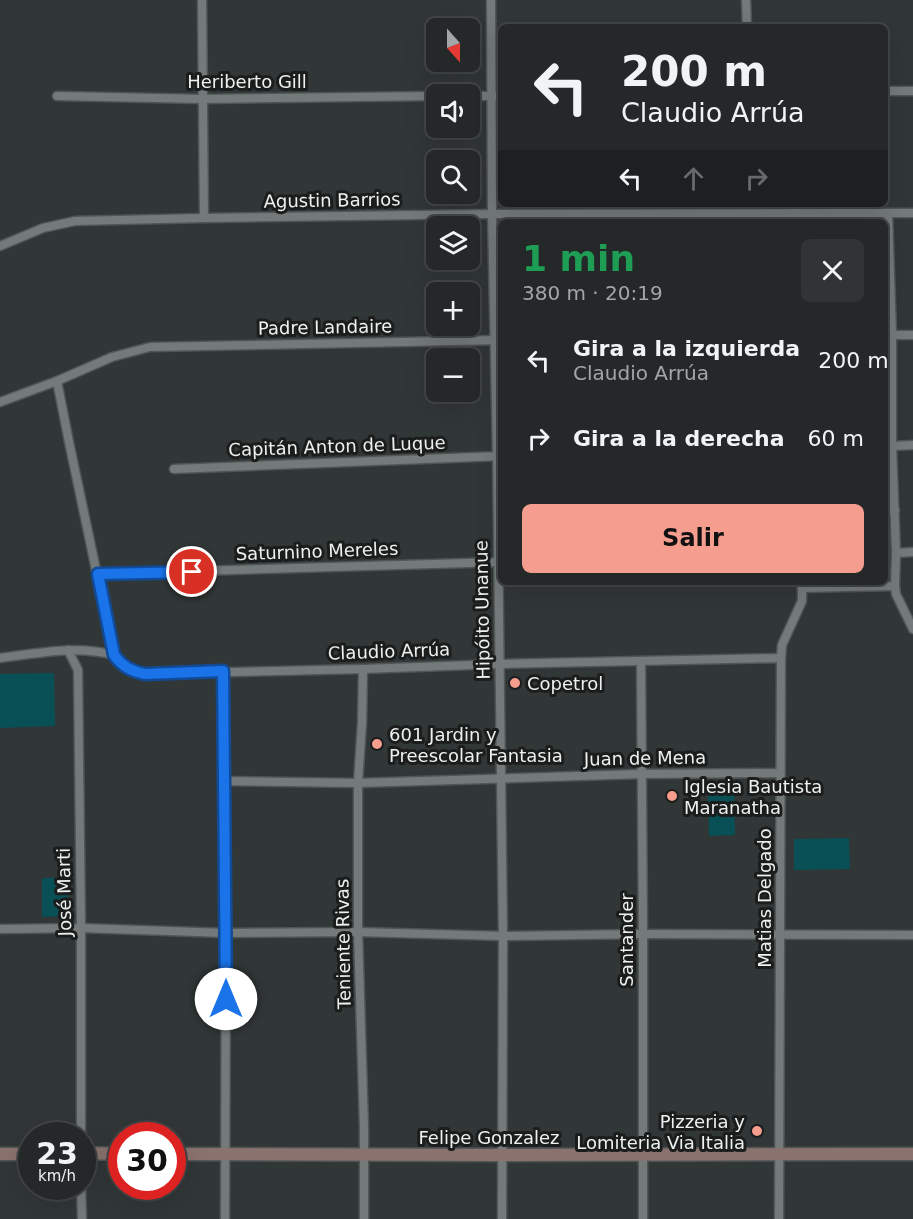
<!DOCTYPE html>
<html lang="es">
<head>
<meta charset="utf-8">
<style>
  :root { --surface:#252829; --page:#313435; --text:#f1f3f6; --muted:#a3a6a8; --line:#424446; --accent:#f59d8e }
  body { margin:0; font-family:"DejaVu Sans",sans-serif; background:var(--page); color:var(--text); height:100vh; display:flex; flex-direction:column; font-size:22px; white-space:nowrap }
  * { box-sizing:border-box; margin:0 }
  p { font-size:20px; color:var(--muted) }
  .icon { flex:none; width:33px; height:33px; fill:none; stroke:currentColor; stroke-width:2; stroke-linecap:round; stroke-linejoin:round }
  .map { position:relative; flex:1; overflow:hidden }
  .sheet { position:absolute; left:498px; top:219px; width:390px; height:366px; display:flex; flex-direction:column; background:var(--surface); border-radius:9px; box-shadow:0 6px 24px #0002,0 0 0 2px var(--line) }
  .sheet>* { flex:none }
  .top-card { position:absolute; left:498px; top:24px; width:390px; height:183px; border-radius:9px; box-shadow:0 6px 24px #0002,0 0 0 2px var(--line); background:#252829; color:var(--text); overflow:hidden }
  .needle { width:39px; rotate:159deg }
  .buttons { position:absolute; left:426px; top:18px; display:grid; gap:12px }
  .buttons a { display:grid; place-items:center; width:54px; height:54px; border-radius:9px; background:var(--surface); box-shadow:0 6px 24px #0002,0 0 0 2px var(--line); font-size:30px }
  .speed { position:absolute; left:18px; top:1122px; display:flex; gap:12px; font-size:30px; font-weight:700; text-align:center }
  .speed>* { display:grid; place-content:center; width:78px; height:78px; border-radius:50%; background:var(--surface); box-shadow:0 6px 24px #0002,0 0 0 2px var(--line); line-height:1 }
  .speed small { font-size:15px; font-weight:400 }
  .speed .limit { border:9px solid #d22; background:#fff; color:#111 }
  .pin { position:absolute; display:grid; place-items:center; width:51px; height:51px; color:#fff; margin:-26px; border:3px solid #fff; border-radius:50%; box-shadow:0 2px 6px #0007 }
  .me { position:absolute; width:66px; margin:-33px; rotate:0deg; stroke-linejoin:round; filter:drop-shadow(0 0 4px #0008) }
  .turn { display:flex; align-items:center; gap:21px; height:126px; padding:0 24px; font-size:27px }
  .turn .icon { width:78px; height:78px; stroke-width:2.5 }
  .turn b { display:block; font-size:42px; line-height:51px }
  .lanes { display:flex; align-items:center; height:57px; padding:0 24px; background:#0003; justify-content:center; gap:30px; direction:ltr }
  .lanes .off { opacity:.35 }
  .round { display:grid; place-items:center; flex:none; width:63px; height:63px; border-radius:9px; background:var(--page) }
  .head { display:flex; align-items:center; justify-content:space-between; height:102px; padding:0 24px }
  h1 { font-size:36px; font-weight:700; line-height:45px; color:#1e9e55 }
  .primary-button { display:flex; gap:12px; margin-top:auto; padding:12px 24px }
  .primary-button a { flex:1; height:69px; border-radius:9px; background:var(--accent); color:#111; font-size:24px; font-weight:700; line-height:69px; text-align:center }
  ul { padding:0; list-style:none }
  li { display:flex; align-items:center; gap:18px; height:78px; padding:0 24px }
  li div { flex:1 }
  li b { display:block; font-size:22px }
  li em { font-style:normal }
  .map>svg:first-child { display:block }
  .green { fill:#085056 }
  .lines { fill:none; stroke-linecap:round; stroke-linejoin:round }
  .street-casing { stroke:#505555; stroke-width:11 }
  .secondary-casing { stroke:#505555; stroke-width:15 }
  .street { stroke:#747a7a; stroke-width:8 }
  .secondary { stroke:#8a736f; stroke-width:12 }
  .route-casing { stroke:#114b97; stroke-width:15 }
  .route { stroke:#1a73e8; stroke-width:10 }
  .poi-dot { fill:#f59d8e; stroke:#1b1d1d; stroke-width:2 }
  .labels { text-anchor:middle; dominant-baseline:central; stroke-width:6; stroke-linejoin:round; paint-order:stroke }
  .street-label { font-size:18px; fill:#ecf0f0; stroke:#1b1d1d }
  .poi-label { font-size:18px; fill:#ecf0f0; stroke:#1b1d1d; text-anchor:start }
</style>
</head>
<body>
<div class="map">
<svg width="913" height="1219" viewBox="0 0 913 1219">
  <rect width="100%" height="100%" fill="#313637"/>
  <g class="green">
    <path d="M54,673L55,726L0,728V674Z"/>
    <path d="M708,787H734L735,835L709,836Z"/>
    <path d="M849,838L850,869L794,870V839Z"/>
    <path d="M68,877V916L42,917V878Z"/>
  </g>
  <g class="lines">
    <defs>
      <g id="street">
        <path d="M202,0L204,218"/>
        <path d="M491,0L492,214L497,456L503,936L502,1219"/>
        <path d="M746,0L747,27"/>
        <path d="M885,91H913"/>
        <path d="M57,96L203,99L436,96"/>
        <path d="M470,96H501"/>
        <path d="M793,212V222"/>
        <path d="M888,213L892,335V446L896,553L895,586L896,594L913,629"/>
        <path d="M0,246L43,228L75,221L204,218L492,214L913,213"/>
        <path d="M885,335H913"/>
        <path d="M57,381L69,442L114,655C123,667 130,671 145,674L363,669L500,664L781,658"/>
        <path d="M0,402L57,381L112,357L150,347L501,340"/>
        <path d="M892,446L913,445"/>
        <path d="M174,469L501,456"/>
        <path d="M885,511L895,510"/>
        <path d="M896,553L913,552"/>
        <path d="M98,574L501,562"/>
        <path d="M802,588L895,586"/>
        <path d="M68,650L78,670L81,928V1136"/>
        <path d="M0,658C38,653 77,645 114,655"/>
        <path d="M641,661L643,934V1219"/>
        <path d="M363,669L362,723L358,783V932L364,1127V1219"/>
        <path d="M223,671V781L226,933L225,1219"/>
        <path d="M223,781L358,783L641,774L780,773"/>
        <path d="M0,929L81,928L226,933L358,932L503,936L643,934L913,935"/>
        <path d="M81,1186L82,1219"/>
        <path d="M779,1219L781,658L782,645L802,601V582"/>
      </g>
      <g id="secondary">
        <path d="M82,1153L122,1154"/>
        <path d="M0,1154H32"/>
        <path d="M172,1154L502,1155L913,1154"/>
      </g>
    </defs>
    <use href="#street" class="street-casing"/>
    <use href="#secondary" class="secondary-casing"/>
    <use href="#street" class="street"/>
    <use href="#secondary" class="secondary"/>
  </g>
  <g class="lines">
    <defs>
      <path id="route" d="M192,572L98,574L114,655C123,667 131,671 145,674L223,671L226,999"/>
    </defs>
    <use href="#route" class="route-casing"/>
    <use href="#route" class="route"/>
  </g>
  <g class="poi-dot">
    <circle cx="515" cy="683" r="6"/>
    <circle cx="377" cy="744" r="6"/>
    <circle cx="672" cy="796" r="6"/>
    <circle cx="757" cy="1131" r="6"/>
  </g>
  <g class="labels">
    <g class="street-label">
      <text x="247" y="81">Heriberto Gill</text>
      <text transform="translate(332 200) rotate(-1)">Agustin Barrios</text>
      <text transform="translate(325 327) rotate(-1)">Padre Landaire</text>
      <text transform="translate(337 446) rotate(-2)">Capitán Anton de Luque</text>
      <text transform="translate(317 551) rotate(-2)">Saturnino Mereles</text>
      <text transform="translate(482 610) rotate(-91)">Hipóito Unanue</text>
      <text transform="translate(389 651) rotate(-2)">Claudio Arrúa</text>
      <text transform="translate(645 758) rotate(-1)">Juan de Mena</text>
      <text transform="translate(64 892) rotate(-91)">José Marti</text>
      <text transform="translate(764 898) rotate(-90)">Matias Delgado</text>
      <text transform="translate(626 940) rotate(-90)">Santander</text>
      <text transform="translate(343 944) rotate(-91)">Teniente Rivas</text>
      <text x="489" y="1137">Felipe Gonzalez</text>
    </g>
    <g class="poi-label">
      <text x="527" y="683">Copetrol</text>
      <text x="389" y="734">601 Jardin y<tspan x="389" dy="21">Preescolar Fantasia</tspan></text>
      <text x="684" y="786">Iglesia Bautista<tspan x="684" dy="21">Maranatha</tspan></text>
      <text x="745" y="1121" text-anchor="end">Pizzeria y<tspan x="745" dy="21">Lomiteria Via Italia</tspan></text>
    </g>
  </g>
</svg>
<div class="buttons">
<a><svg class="needle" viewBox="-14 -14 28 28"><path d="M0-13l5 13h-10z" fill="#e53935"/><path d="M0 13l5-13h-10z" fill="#a3a6a8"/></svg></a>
<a><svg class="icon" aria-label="sound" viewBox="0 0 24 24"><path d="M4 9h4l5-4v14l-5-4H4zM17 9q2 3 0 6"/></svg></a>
<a><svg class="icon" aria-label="search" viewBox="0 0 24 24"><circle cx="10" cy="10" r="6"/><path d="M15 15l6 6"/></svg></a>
<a><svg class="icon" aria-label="layers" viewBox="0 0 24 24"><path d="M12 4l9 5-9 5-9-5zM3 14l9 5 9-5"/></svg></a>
<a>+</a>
<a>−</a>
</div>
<div class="speed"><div>23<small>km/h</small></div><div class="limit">30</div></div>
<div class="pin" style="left:192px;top:572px;background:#d93025"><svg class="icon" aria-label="arrive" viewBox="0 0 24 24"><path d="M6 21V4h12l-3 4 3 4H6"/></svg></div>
<svg class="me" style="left:226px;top:999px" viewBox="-20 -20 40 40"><circle r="19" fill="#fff"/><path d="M0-13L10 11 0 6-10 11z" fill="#1a73e8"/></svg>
<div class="top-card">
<div class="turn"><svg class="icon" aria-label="left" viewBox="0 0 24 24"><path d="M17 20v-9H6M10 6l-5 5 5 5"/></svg><div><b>200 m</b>Claudio Arrúa</div></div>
<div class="lanes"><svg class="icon" aria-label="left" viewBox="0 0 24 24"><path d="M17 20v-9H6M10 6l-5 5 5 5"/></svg><svg class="icon off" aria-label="ahead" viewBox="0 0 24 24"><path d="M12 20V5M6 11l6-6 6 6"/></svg><svg class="icon off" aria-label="right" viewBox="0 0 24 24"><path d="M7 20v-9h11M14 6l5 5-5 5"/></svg></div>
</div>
<section class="sheet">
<div class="head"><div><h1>1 min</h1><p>380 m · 20:19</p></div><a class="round"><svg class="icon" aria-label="close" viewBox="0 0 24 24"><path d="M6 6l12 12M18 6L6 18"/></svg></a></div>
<ul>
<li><svg class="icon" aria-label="left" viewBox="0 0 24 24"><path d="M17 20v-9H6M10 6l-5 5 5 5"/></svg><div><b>Gira a la izquierda</b><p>Claudio Arrúa</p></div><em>200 m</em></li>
<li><svg class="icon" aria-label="right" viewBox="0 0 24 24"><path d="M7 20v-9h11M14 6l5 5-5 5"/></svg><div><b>Gira a la derecha</b></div><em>60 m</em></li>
</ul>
<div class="primary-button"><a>Salir</a></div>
</section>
</div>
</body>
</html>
